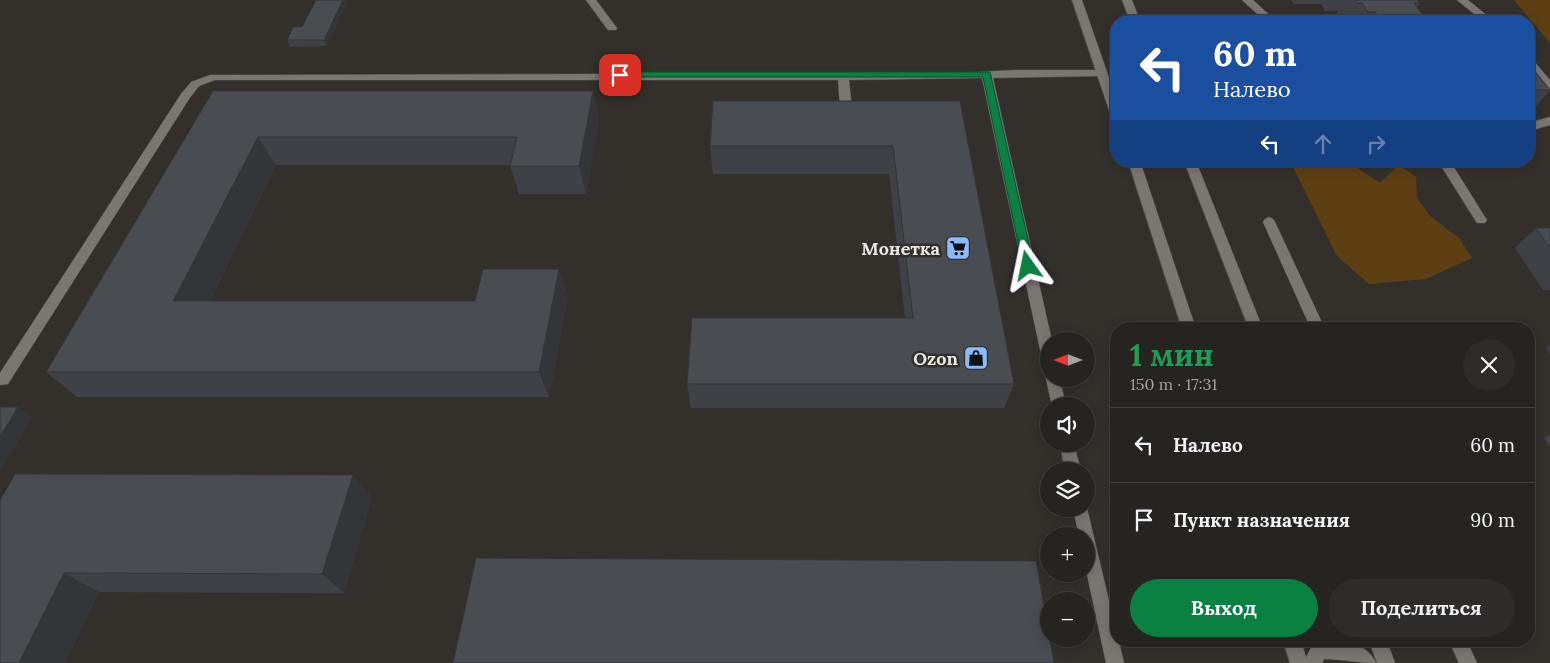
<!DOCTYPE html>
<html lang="ru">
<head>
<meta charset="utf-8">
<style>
  :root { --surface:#262421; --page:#2e2c2a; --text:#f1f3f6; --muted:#a4a4a5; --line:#42413f; --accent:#0b8043 }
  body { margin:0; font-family:Lora,serif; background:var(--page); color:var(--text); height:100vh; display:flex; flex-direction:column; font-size:19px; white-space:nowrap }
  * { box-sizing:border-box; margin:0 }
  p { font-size:16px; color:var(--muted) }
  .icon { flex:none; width:28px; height:28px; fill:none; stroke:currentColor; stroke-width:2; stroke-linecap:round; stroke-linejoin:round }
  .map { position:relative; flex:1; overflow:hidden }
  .panel { position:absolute; left:1110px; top:322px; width:425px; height:325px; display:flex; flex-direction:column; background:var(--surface); border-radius:20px; box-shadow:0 2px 12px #0003,0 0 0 1px var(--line) }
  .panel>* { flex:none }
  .hud { position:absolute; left:1110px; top:15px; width:425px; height:152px; border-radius:20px; box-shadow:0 2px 12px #0003,0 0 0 1px var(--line); background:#1a4fa0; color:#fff; overflow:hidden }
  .needle { width:32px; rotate:270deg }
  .fabs { position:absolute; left:1040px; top:332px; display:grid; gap:10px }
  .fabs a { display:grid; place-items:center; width:55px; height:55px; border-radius:50%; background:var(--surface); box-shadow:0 2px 12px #0003,0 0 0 1px var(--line); font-size:25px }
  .pin { position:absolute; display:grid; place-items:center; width:42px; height:42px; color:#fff; margin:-21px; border-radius:10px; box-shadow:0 2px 8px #0006 }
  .me { position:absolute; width:55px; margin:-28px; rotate:348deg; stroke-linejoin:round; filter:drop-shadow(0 0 4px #0008) }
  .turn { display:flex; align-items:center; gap:18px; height:105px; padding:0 20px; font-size:22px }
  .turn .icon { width:65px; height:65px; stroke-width:2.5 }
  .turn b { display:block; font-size:35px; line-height:42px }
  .lanes { display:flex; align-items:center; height:48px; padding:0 20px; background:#0003; justify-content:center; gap:25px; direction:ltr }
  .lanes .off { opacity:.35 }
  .round { display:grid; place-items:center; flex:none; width:52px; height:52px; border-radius:26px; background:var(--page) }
  .head { display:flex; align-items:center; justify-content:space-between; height:85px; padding:0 20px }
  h1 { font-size:30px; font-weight:700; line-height:38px; color:#1e9e55 }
  .primary-button { display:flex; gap:10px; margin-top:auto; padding:10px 20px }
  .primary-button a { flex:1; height:58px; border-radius:30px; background:var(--accent); color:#fff; font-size:20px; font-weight:700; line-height:58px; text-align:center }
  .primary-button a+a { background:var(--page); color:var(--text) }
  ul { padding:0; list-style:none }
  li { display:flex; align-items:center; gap:15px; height:75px; padding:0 20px; border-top:1px solid var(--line) }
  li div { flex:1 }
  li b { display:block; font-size:19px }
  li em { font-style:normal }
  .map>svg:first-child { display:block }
  .green { fill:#5d3f13 }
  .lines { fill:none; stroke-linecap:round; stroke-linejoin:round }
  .service-casing { stroke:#514e4b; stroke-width:1 }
  .minor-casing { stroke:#514e4b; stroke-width:1 }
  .service { fill:#7a7671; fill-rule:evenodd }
  .minor { fill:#7a7671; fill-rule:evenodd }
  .wall { fill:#3f4146 }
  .shaded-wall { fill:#333539 }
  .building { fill:#494c51; stroke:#333539 }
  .route { fill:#0b8043; stroke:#07532c }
  .labels { text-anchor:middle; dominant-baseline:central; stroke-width:5; stroke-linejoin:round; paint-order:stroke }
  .poi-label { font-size:18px; font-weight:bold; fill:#ebe9e6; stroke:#33302c; text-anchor:end }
</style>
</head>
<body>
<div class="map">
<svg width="1550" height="663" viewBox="0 0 1550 663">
  <rect width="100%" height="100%" fill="#33302c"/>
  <g class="green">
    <path d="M1514,0H1550V43Z"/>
    <path d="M1290,161H1347L1380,183L1399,165L1416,177L1417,198L1430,216L1459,238L1472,258L1426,279L1369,284L1337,256Z"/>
  </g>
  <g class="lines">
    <defs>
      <g id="service">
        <path d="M586,0H596L617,28L616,30H608Z"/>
        <path d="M1242,0H1253L1276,21H1265Z"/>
        <path d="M1457,0H1468L1494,21H1483Z"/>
        <path d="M1529,59L1533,60L1550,80V91L1546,89L1529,69Z"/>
        <path d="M1016,70H1102L1107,73L1102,76L993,78L1052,341H1049V365L1044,363L1042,359L982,78L849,80L853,120L847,124L841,120L838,80H215L199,86L189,99L8,384L0,385V373L181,94L191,82L210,75L957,73Z"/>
        <path d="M1550,117V125L1529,131V123Z"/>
        <path d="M1438,161H1450L1485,217L1487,220L1485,223H1477Z"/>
        <path d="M1269,217L1273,219L1275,222L1325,329H1311L1263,222L1265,219Z"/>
        <path d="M1049,374V379H1060L1066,406H1052L1046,379Z"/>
        <path d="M1060,444H1074L1081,471H1065Z"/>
        <path d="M1086,504L1116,630V641H1119L1124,663H1106L1086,570V536H1079L1073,509H1086Z"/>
        <path d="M1319,641C1340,642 1366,640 1376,663C1357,663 1342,659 1324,659L1322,663H1303L1313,644Z"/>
        <path d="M1449,641H1467L1477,663H1459Z"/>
      </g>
      <g id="minor">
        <path d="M1072,0H1082L1116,98V117L1110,113Z"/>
        <path d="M1122,0H1132L1140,21H1130Z"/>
        <path d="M1128,161H1140L1196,329H1182Z"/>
        <path d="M1184,161H1196L1263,329H1249Z"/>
        <path d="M1283,641H1301L1308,663H1290Z"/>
        <path d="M1369,641H1387L1395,663H1377Z"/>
      </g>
    </defs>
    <use href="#service" class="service-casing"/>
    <use href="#minor" class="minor-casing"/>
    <use href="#service" class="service"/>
    <use href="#minor" class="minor"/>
  </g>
  <g class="wall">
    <path d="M316,0L327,46L290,47L287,40L302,27Z"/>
    <path d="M1291,0H1417L1420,3L1417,8L1426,19L1508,21H1336L1334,18L1338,11H1325L1321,4H1294Z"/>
    <path d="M1529,64L1550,90L1529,114Z"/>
    <path d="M213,91H593L599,119L586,194H519L510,165H276L210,301H475L559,269L568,296L549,397H77L46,372Z"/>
    <path d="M960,101L1014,384L1004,408H691L687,384L905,318L889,174H713L710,146Z"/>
    <path d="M1536,228L1550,248V290H1543L1515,248Z"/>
    <path d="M1550,345V354L1546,348Z"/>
    <path d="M1550,434V447L1544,438Z"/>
    <path d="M372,497L344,593L99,592L65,663L0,500Z"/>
  </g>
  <g class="shaded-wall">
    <path d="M343,0H349L327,46L324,40Z"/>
    <path d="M593,91L599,119L586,194L579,166Z"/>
    <path d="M258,137L276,165L197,327L173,301Z"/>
    <path d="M559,269L568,296L549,397L539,372Z"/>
    <path d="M18,407L32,418L0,472V437Z"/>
    <path d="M353,475L372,497L344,593L322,574Z"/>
    <path d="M64,573L99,592L65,663H19Z"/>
  </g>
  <g class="building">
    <path d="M316,0H343L324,40H287L293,27H302Z"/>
    <path d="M1355,0H1417L1420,3H1414L1426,19H1506L1508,21H1409L1407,19H1381L1375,12H1368L1362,3H1357Z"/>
    <path d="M1228,19H1255L1256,21H1229Z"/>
    <path d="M1529,64L1550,90H1529Z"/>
    <path d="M213,91H593L579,166H510L517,137H258L173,301H475L483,269H559L539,372H46Z"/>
    <path d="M713,101H960L1014,384H687L692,318H913L893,146H710Z"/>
    <path d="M1536,228H1550V248Z"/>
    <path d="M0,407H18L0,437Z"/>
    <path d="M15,474L353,475L322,574L64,573L19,663H0V500Z"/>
    <path d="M476,558L1036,561L1049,634V639H1050L1054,663H453Z"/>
  </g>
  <path class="route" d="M620,72H990L1034,266L1028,270L1023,266L983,77H616L615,75Z"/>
  <defs>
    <symbol id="supermarket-square" viewBox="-11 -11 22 22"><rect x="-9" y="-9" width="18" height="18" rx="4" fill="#89bafc" stroke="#33302c"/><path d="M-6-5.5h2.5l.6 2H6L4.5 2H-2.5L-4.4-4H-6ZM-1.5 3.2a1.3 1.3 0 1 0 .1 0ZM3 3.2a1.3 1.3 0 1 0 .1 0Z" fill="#111"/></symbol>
    <symbol id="shop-square" viewBox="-11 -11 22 22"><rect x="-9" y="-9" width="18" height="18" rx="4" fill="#89bafc" stroke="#33302c"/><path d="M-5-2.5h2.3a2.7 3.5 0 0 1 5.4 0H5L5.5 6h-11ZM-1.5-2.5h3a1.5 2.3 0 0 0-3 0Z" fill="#111"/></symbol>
  </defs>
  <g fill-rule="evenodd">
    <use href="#supermarket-square" x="944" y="234" width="28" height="28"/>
    <use href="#shop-square" x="962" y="344" width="28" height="28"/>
  </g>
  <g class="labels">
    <g class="poi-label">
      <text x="940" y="248">Монетка</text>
      <text x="958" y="358">Ozon</text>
    </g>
  </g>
</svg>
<div class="fabs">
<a><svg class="needle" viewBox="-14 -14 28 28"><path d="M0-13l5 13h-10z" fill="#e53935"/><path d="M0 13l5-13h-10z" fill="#a4a4a5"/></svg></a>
<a><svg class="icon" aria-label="sound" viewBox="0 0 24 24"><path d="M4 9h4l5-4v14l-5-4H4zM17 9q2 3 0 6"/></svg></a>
<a><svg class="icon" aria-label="layers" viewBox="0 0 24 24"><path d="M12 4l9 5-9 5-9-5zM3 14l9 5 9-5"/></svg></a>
<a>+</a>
<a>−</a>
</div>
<div class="pin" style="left:620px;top:75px;background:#d93025"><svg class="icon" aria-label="arrive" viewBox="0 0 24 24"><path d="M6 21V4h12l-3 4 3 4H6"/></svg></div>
<svg class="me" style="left:1028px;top:266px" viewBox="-20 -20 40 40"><path d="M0-17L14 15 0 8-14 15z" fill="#0b8043" stroke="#fff" stroke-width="4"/></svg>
<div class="hud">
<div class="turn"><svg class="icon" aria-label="left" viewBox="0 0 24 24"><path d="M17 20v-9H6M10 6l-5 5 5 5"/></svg><div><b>60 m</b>Налево</div></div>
<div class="lanes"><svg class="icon" aria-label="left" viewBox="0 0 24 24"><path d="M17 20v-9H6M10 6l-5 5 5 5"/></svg><svg class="icon off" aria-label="ahead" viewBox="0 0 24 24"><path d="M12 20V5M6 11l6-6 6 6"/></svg><svg class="icon off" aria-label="right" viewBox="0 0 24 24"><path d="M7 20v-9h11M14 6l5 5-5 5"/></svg></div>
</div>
<section class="panel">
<div class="head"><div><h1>1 мин</h1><p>150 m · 17:31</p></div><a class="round"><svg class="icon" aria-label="close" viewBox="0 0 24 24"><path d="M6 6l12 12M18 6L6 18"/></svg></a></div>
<ul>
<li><svg class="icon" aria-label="left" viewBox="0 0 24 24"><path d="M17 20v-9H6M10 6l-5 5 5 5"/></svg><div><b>Налево</b></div><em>60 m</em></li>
<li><svg class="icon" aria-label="arrive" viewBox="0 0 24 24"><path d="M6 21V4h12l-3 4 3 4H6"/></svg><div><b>Пункт назначения</b></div><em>90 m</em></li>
</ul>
<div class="primary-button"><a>Выход</a><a>Поделиться</a></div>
</section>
</div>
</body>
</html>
